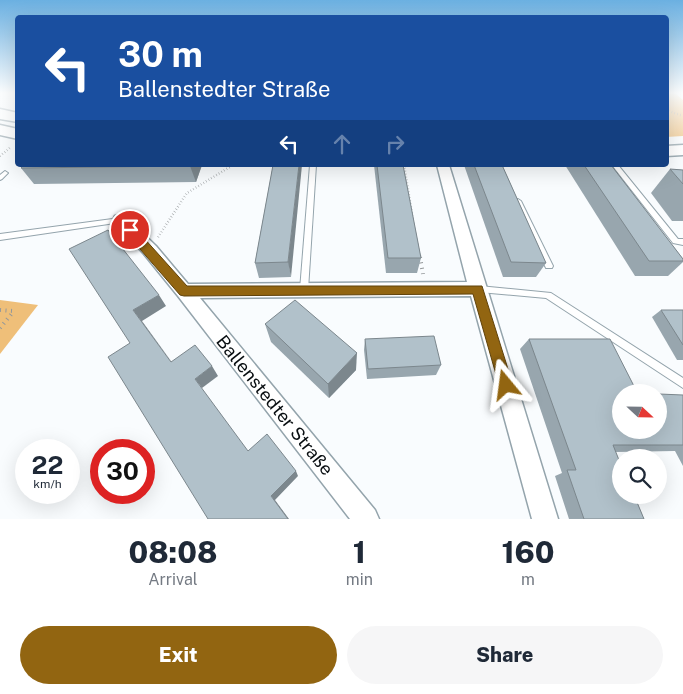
<!DOCTYPE html>
<html lang="en">
<head>
<meta charset="utf-8">
<style>
  :root { --surface:#fff; --page:#f6f6f7; --text:#1f2937; --muted:#747a83; --accent:#926511 }
  body { margin:0; font-family:"Public Sans",sans-serif; background:var(--page); color:var(--text); height:100vh; display:flex; flex-direction:column; font-size:19px; white-space:nowrap }
  * { box-sizing:border-box; margin:0 }
  p { font-size:16px; color:var(--muted) }
  .icon { flex:none; width:28px; height:28px; fill:none; stroke:currentColor; stroke-width:2; stroke-linecap:round; stroke-linejoin:round }
  .map { position:relative; height:519px; overflow:hidden }
  .panel { display:flex; flex-direction:column; background:var(--surface); flex:1 }
  .panel>* { flex:none }
  .top-card { position:absolute; left:15px; top:15px; width:654px; height:152px; border-radius:5px; box-shadow:0 5px 20px #0002; background:#1a4fa0; color:#fff; overflow:hidden }
  .needle { width:32px; rotate:112deg }
  .controls { position:absolute; left:612px; top:384px; display:grid; gap:10px }
  .controls a { display:grid; place-items:center; width:55px; height:55px; border-radius:50%; background:var(--surface); box-shadow:0 5px 20px #0002; font-size:25px }
  .speed { position:absolute; left:15px; top:439px; display:flex; gap:10px; font-size:25px; font-weight:700; text-align:center }
  .speed>* { display:grid; place-content:center; width:65px; height:65px; border-radius:50%; background:var(--surface); box-shadow:0 5px 20px #0002; line-height:1 }
  .speed small { font-size:12px; font-weight:400 }
  .speed .limit { border:8px solid #d22; background:#fff; color:#111 }
  .pin { position:absolute; display:grid; place-items:center; width:42px; height:42px; color:#fff; margin:-21px; border:2px solid #fff; border-radius:50%; box-shadow:0 1px 5px #0007 }
  .me { position:absolute; width:55px; margin:-28px; rotate:344deg; stroke-linejoin:round; filter:drop-shadow(0 0 4px #0008) }
  .turn { display:flex; align-items:center; gap:18px; height:105px; padding:0 20px; font-size:22px }
  .turn .icon { width:65px; height:65px; stroke-width:2.5 }
  .turn b { display:block; font-size:35px; line-height:42px }
  .lanes { display:flex; align-items:center; height:48px; padding:0 20px; background:#0003; justify-content:center; gap:25px; direction:ltr }
  .lanes .off { opacity:.35 }
  .eta { display:flex; justify-content:space-evenly; align-items:center; height:85px; text-align:center }
  .eta b { font-size:30px; font-weight:800; line-height:35px }
  .action { display:flex; gap:10px; margin-top:auto; padding:10px 20px }
  .action a { flex:1; height:58px; border-radius:30px; background:var(--accent); color:#fff; font-size:20px; font-weight:800; line-height:58px; text-align:center }
  .action a+a { background:var(--page); color:var(--text) }
  .map>svg:first-child { display:block }
  .green { fill:#efbf79 }
  .lines { fill:none; stroke-linecap:round; stroke-linejoin:round }
  .lane-casing { stroke:#94a4ac; stroke-width:2 }
  .street-casing { stroke:#94a4ac; stroke-width:3 }
  .secondary-casing { stroke:#94a4ac; stroke-width:3 }
  .path-far1 { stroke:#94989a; stroke-width:2.5; stroke-dasharray:0.5 2.5; stroke-linecap:butt }
  .path { stroke:#94989a; stroke-width:4; stroke-dasharray:1 4.5; stroke-linecap:butt }
  .lane { fill:#fff; fill-rule:evenodd }
  .street { fill:#fff; fill-rule:evenodd }
  .secondary { fill:#fff; fill-rule:evenodd }
  .wall { fill:#98a6ae }
  .shaded-wall { fill:#7c878d }
  .building { fill:#b1c1ca; stroke:#7c878d }
  .route { fill:#926511; stroke:#5f420b }
  .labels { text-anchor:middle; dominant-baseline:central; stroke-width:4; stroke-linejoin:round; paint-order:stroke }
  .near-street-label { font-size:18px; fill:#080d10; stroke:#fff }
</style>
</head>
<body>
<div class="map">
<svg width="683" height="519" viewBox="0 0 683 519">
  <rect width="100%" height="100%" fill="#f9fcfe"/>
  <g class="green">
    <path d="M666,93H675L683,100V136L666,137Z"/>
    <path d="M0,300L38,305L0,354Z"/>
  </g>
  <g class="lines">
    <defs>
      <g id="lane">
        <path d="M310,165H316L308,290L307,292L304,293L301,292L300,290Z"/>
        <path d="M612,165H618L678,239H683V245L673,243Z"/>
        <path d="M5,171L8,173L2,179L0,180V175Z"/>
        <path d="M516,199H518L521,201L553,266L552,268H546L545,266L515,201Z"/>
        <path d="M120,218L123,220L122,222L0,240V234Z"/>
        <path d="M479,286L551,293L683,378V388L546,298L479,292L476,291L475,289L476,287Z"/>
      </g>
      <path id="street" d="M437,165H449L558,519H532L471,296L200,298L375,510L379,519H350L178,296L144,254L113,220L115,216L120,215L125,216L156,246L188,284L467,282Z"/>
      <g id="secondary">
        <path d="M0,109L18,113V122L0,119Z"/>
        <path d="M0,125L18,129V139L0,135Z"/>
        <path d="M683,145V155L666,156V146Z"/>
      </g>
    </defs>
    <use href="#lane" class="lane-casing"/>
    <use href="#street" class="street-casing"/>
    <use href="#secondary" class="secondary-casing"/>
    <g class="path-far1">
      <path d="M681,93L683,95"/>
      <path d="M666,110L683,116"/>
      <path d="M0,156L11,147"/>
      <path d="M404,165L413,220"/>
      <path d="M158,237L187,193L233,165"/>
      <path d="M420,255V258"/>
    </g>
    <g class="path">
      <path d="M420,257L423,274"/>
      <path d="M0,310L13,311"/>
      <path d="M0,328L14,311"/>
    </g>
    <use href="#lane" class="lane"/>
    <use href="#street" class="street"/>
    <use href="#secondary" class="secondary"/>
  </g>
  <g class="wall">
    <path d="M24,165H202L196,182L34,184L21,168Z"/>
    <path d="M273,165L291,277L259,278L255,263Z"/>
    <path d="M374,165H403L421,258L417,273H386Z"/>
    <path d="M464,165H502L546,263L536,277H503Z"/>
    <path d="M565,165H611L683,259V262L668,276H635Z"/>
    <path d="M670,169L683,170V221H672L651,193Z"/>
    <path d="M661,310H683V360H677L652,317Z"/>
    <path d="M265,324L356,370L329,398L271,342Z"/>
    <path d="M365,339L441,365L436,375L367,379L364,350Z"/>
    <path d="M529,339L621,430L683,395V466L675,451L615,452L644,519H569L555,476L562,473L520,349Z"/>
  </g>
  <g class="shaded-wall">
    <path d="M190,165H202L196,182L190,166Z"/>
    <path d="M299,165H302L291,277L288,262Z"/>
    <path d="M159,295L166,306L142,321L179,372L133,310Z"/>
    <path d="M357,353L356,370L329,398L328,384Z"/>
    <path d="M212,366L218,376L202,388L195,379Z"/>
    <path d="M296,471L298,476L275,500L289,519H288L271,496Z"/>
  </g>
  <g class="building">
    <path d="M24,165H190V166L21,168Z"/>
    <path d="M273,165H299L288,262L255,263Z"/>
    <path d="M377,165H403L421,258H388Z"/>
    <path d="M474,165H502L546,263L511,262Z"/>
    <path d="M584,165H611L683,259V261H649Z"/>
    <path d="M670,169L683,170V184Z"/>
    <path d="M108,230L159,295L133,310L171,362L195,345L212,366L195,379L248,451L267,434L296,471L271,496L288,519H208L108,357L130,343L69,249Z"/>
    <path d="M295,300L357,353L328,384L265,324Z"/>
    <path d="M661,310H683V345Z"/>
    <path d="M434,336L441,365L368,369L365,339Z"/>
    <path d="M529,339H610L637,392H621V430H659V394L683,395V445H613L621,465V495H634L644,519H584L567,470H576Z"/>
  </g>
  <linearGradient id="sky" x2="0" y2="1"><stop stop-color="#6bb0e1"/><stop offset="0.56" stop-color="#fcfeff"/><stop offset="1" stop-color="#fcfeff" stop-opacity="0"/></linearGradient>
  <rect width="683" height="166" fill="url(#sky)"/>
  <path class="route" d="M130,226L134,227L187,286H482L513,385L511,390L506,392L501,390L499,385L473,294L184,296L180,295L126,233L125,230L126,227Z"/>
  <g class="labels">
    <g class="near-street-label">
      <text transform="translate(275 405) rotate(51)">Ballenstedter Straße</text>
    </g>
  </g>
</svg>
<div class="controls">
<a><svg class="needle" viewBox="-14 -14 28 28"><path d="M0-13l5 13h-10z" fill="#e53935"/><path d="M0 13l5-13h-10z" fill="#747a83"/></svg></a>
<a><svg class="icon" aria-label="search" viewBox="0 0 24 24"><circle cx="10" cy="10" r="6"/><path d="M15 15l6 6"/></svg></a>
</div>
<div class="speed"><div>22<small>km/h</small></div><div class="limit">30</div></div>
<div class="pin" style="left:130px;top:230px;background:#d93025"><svg class="icon" aria-label="arrive" viewBox="0 0 24 24"><path d="M6 21V4h12l-3 4 3 4H6"/></svg></div>
<svg class="me" style="left:506px;top:385px" viewBox="-20 -20 40 40"><path d="M0-17L14 15 0 8-14 15z" fill="#926511" stroke="#fff" stroke-width="4"/></svg>
<div class="top-card">
<div class="turn"><svg class="icon" aria-label="left" viewBox="0 0 24 24"><path d="M17 20v-9H6M10 6l-5 5 5 5"/></svg><div><b>30 m</b>Ballenstedter Straße</div></div>
<div class="lanes"><svg class="icon" aria-label="left" viewBox="0 0 24 24"><path d="M17 20v-9H6M10 6l-5 5 5 5"/></svg><svg class="icon off" aria-label="ahead" viewBox="0 0 24 24"><path d="M12 20V5M6 11l6-6 6 6"/></svg><svg class="icon off" aria-label="right" viewBox="0 0 24 24"><path d="M7 20v-9h11M14 6l5 5-5 5"/></svg></div>
</div>
</div>
<section class="panel">
<div class="eta">
<div><b>08:08</b><p>Arrival</p></div>
<div><b>1</b><p>min</p></div>
<div><b>160</b><p>m</p></div>
</div>
<div class="action"><a>Exit</a><a>Share</a></div>
</section>
</body>
</html>
